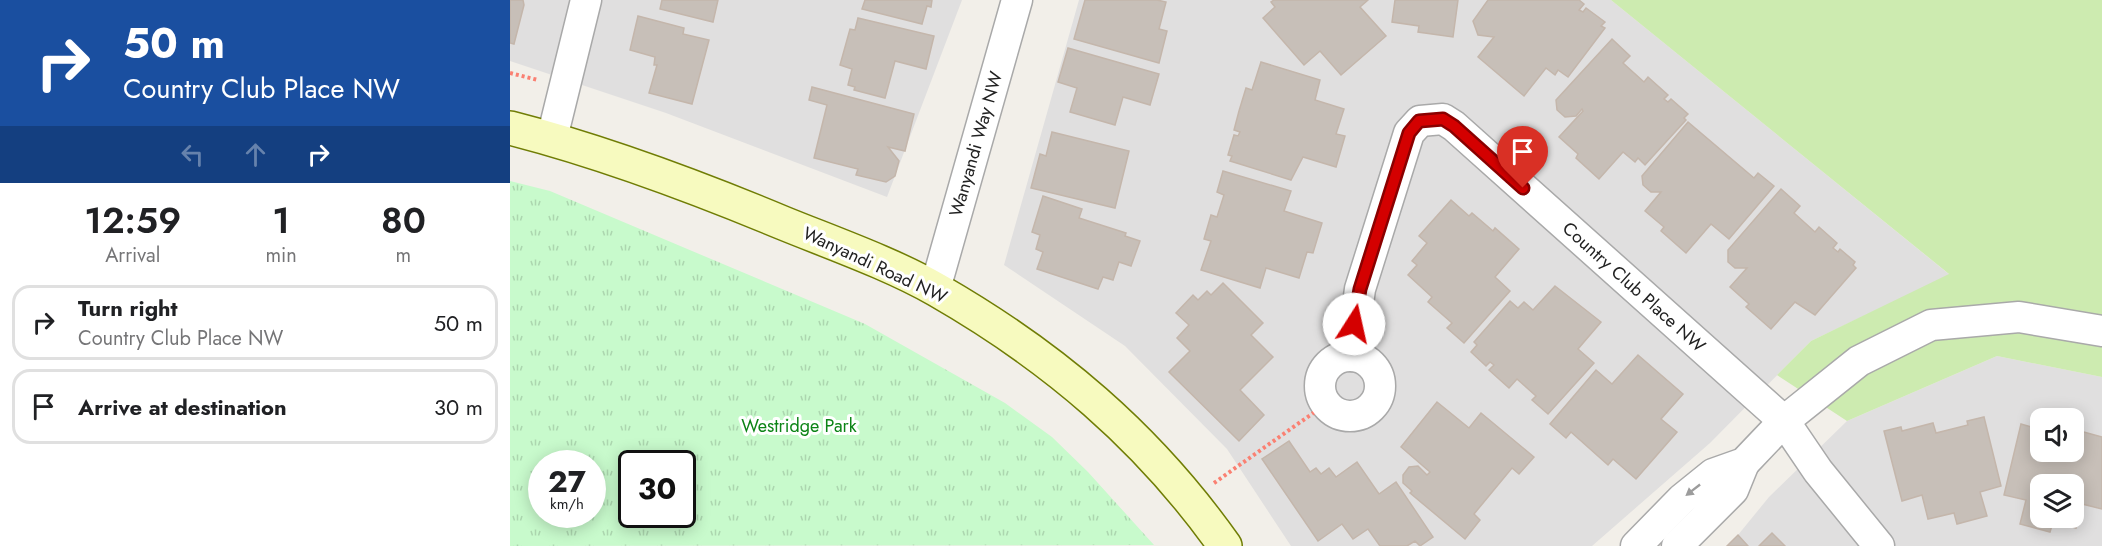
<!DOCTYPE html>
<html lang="en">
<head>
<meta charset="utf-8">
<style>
  :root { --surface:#fff; --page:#f6f6f6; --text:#202124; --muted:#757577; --line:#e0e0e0 }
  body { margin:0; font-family:Jost,sans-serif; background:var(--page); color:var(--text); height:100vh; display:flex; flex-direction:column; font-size:22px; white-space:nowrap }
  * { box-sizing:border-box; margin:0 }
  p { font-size:20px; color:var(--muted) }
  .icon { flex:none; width:33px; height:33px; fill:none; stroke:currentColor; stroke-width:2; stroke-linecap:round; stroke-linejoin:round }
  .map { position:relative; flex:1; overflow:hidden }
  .sheet { display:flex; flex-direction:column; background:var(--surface); width:510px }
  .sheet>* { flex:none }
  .top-card { background:#1a4fa0; color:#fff; overflow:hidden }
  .buttons { position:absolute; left:1520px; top:408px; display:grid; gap:12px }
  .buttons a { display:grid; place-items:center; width:54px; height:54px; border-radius:12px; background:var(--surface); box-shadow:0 3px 15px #0003; font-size:30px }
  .speed { position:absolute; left:18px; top:450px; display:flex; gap:12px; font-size:30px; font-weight:700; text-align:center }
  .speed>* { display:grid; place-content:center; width:78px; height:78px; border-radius:50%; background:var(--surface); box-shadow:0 3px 15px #0003; line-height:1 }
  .speed small { font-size:15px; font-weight:400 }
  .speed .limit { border:3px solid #111; border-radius:9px; background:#fff; color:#111 }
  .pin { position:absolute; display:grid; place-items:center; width:51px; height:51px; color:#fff; margin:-62px -26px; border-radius:50% 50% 50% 0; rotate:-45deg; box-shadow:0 0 6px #0007 }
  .pin .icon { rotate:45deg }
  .me { position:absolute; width:66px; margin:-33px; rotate:10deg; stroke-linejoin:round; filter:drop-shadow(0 0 4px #0008) }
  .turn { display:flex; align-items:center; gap:21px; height:126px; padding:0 24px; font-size:27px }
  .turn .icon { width:78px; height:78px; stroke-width:2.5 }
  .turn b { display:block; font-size:42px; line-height:51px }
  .lanes { display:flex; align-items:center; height:57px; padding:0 24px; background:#0003; justify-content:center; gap:30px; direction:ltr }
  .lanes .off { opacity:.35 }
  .eta { display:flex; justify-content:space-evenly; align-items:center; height:102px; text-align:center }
  .eta b { font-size:36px; font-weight:600; line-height:42px }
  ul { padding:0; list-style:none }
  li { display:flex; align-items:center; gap:18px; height:75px; margin:0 12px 9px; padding:0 12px; border:3px solid var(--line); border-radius:18px }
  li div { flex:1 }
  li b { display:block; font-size:22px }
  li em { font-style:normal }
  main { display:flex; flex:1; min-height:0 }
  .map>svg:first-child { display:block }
  .residential { fill:#e0dfdf; fill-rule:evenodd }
  .grass { fill:#cdebb0 }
  .park { fill:url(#park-tufts); fill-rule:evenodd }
  .building { fill:#c7bfb8; stroke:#c4b6ab; stroke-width:1.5; fill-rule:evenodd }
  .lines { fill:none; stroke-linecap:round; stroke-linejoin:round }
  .street-casing { stroke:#a9a9a9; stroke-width:33 }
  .secondary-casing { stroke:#707d05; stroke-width:36 }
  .path { stroke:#fa8072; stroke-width:4; stroke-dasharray:3 3; stroke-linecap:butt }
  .street { stroke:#fff; stroke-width:30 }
  .secondary { stroke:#f7fabf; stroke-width:33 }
  .oneway { fill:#9c9c9c }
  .route-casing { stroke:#8a0000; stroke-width:15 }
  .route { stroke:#d40000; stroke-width:10 }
  .labels { text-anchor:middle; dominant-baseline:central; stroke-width:6; stroke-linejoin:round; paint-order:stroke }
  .street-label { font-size:18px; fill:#222; stroke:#fff }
  .park-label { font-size:18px; fill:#0c8416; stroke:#fff }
</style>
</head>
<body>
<main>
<section class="sheet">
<div class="top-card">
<div class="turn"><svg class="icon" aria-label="right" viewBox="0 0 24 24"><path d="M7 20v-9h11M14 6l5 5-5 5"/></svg><div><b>50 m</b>Country Club Place NW</div></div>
<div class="lanes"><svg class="icon off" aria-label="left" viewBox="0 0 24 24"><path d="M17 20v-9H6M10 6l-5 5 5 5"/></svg><svg class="icon off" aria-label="ahead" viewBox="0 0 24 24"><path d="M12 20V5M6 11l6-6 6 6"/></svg><svg class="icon" aria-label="right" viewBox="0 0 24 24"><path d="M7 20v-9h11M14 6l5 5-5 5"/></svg></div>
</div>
<div class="eta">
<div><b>12:59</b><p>Arrival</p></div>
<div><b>1</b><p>min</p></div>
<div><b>80</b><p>m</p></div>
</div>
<ul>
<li><svg class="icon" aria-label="right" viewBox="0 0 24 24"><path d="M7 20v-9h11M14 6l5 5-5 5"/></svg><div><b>Turn right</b><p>Country Club Place NW</p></div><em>50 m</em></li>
<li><svg class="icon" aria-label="arrive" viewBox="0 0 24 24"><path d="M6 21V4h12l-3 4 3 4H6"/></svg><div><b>Arrive at destination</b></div><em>30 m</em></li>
</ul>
</section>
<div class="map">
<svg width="1592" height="546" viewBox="0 0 1592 546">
  <defs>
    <pattern id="park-tufts" width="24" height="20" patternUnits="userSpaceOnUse" patternTransform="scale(1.5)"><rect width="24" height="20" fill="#c8facc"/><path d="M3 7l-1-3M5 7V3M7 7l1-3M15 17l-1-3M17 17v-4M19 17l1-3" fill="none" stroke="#acd6af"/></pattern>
  </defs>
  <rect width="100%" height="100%" fill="#f2efe9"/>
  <g class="residential">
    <path d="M0,0H452L377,197L156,113L0,61Z"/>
    <path d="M569,0H1101L1440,275L1301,341L1200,443L1082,546H781L717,449L615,346L494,265Z"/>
    <path d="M1487,356L1592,377V546H1219L1259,497L1337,421ZM1530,418H1563V452H1530ZM1530,484H1563V518H1530Z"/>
  </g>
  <path class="grass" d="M1101,0H1592V377L1487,356L1337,421L1267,375L1301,341L1439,274Z"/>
  <path class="park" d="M0,181L40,191L355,324L495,403L542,437L578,472L644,545L0,546ZM32,464H82V514H32ZM122,464H172V514H122Z"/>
  <g class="building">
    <path d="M0,0H13L14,5L4,44L0,43Z"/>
    <path d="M152,0H208L203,22L150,9Z"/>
    <path d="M355,0H422L421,7L417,6L412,24L352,9Z"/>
    <path d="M575,0H647L656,2L649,29L657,31L649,63L564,39Z"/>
    <path d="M764,0H858L850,7L876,36L831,75L810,51L794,65L753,18L765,7L761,2Z"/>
    <path d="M885,0H948L943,37L908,32L909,26L882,22Z"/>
    <path d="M978,0H1069L1074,4L1069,10L1073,12L1076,8L1095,22L1091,26L1095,28L1058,77L1048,70L1045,75L1036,68L1014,96L968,57L984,37L968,35L963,21Z"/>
    <path d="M128,16L174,28L173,34L199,40L182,104L139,93L147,65H144L145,57L120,50Z"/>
    <path d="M348,18L424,36L416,69L385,61L375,98L344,90L345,87L338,85L342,69L330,65L340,29L345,30Z"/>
    <path d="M1102,39L1120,56L1113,63L1134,82L1138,77L1158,95L1154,99L1158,102L1161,99L1178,114L1174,118L1176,120L1135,165L1128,158L1125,162L1113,152L1089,179L1066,158L1068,154L1049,137L1073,111L1072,109L1066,116L1055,117L1047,110L1046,100Z"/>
    <path d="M558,48L649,74L640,105L613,97L605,125L560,112L567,88L548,82Z"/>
    <path d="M751,62L810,80L805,100L834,109L826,134L835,136L826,167L793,157L781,180L720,161L722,156L718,155L724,135L728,136L730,132L724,130L729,111L736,88L742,90Z"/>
    <path d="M302,87L404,114L395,151L378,147L389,161L385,176L376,182L346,175L348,169L304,158L317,105L299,100Z"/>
    <path d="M1178,122L1244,178L1248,173L1264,186L1219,239L1201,224L1176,253L1151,231L1154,227L1135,211L1151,192H1141L1133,185L1132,176Z"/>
    <path d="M542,132L619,151L605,208L521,188L530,154L536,156Z"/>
    <path d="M713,171L781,191L774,211L812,223L803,253L797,252L789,278L756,268L750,288L691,270L701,241L694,239L701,215L707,217L714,195L707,192Z"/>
    <path d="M1271,189L1290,206L1284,213L1305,232L1309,227L1327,243L1323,248L1328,252L1330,249L1345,262L1343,265L1346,268L1305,315L1285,302L1261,329L1236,307L1239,304L1220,287L1237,268H1225L1218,262V250Z"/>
    <path d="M533,196L572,209L569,218L616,233L615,236L630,241L621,266L609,262L603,280L593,277L588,289L527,269L533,252L526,249L530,235L522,232Z"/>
    <path d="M941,200L959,216L962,213L983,231L985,228L1009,249L985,277L1000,291L954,343L937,328L942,323L918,302L922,297L898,275L907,265L902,261L917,243L909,236Z"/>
    <path d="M713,283L753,323L741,335L763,357L730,390L754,415L729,441L659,372L680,351L667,338L679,325L666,313L683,295L688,300L697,291L701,295Z"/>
    <path d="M1045,286L1091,322L1068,349L1084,363L1038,414L1022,400L1026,396L1007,379L999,388L979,370L984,365L980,362L976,366L961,352L967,345L964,342L1000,301L1008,308L1014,302L1023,310Z"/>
    <path d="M1128,355L1173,394L1151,419L1167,432L1126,479L1103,459L1098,465L1061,432L1056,438L1040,424L1086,370L1102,384Z"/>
    <path d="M927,402L959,428L971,413L1024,457L1009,474L1002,468L964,514L970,520L955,539L900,493L902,491L893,483V475L899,467L908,466L917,475L920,472L891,447Z"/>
    <path d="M1474,417L1491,486L1470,492L1477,516L1447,524L1444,513L1418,519L1412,495L1392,501L1374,431L1391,427L1392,431L1423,423L1426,433L1458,425L1457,421Z"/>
    <path d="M1511,424L1525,428L1524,432L1530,433V452H1563V429L1592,437V509L1572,504L1566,528L1543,522L1540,532L1510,524L1516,500L1494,495ZM1530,484H1563V518H1530Z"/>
    <path d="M779,441L800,472L806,468L811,474L819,468L826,477L847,462L869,494L886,482L923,537L910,546L905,541L897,546H870L858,529L843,539L832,524L808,541L752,459Z"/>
    <path d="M1262,533L1275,546H1249Z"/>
    <path d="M1228,535L1238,546H1217Z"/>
  </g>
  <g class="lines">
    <defs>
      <g id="street">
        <path d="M42,138L76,0"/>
        <path d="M425,289L507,0"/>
        <path d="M841,356L850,289L899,133L910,121L933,119L944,126L1274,421L1308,471L1369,546"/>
        <circle cx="840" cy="386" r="30"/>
        <path d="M1126,546L1172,499L1203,474L1234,463L1274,421L1349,361L1421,325L1509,317L1592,331"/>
        <path d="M1167,546L1223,490L1234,463"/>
      </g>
      <path id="secondary" d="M0,128C94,152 184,186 273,223C322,243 382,264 427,290C542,356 638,437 715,546"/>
    </defs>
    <use href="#street" class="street-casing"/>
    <use href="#secondary" class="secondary-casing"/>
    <g class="path">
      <path d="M0,73L28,80"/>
      <path d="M704,483L816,404"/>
    </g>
    <use href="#street" class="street"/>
    <use href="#secondary" class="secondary"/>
  </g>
  <defs><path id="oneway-solid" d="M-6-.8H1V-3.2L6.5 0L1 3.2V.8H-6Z" transform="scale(1.5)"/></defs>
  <use class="oneway" href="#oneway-solid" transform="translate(1183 490) rotate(142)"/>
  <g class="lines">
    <defs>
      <path id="route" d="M844,324L850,289L899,133L909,121L933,119L944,126L1013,188"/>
    </defs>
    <use href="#route" class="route-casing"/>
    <use href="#route" class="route"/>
  </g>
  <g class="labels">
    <g class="street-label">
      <text transform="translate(466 144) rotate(-74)">Wanyandi Way NW</text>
      <text transform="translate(365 265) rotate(25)">Wanyandi Road NW</text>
      <text transform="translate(1124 287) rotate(42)">Country Club Place NW</text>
    </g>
    <g class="park-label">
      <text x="289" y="426">Westridge Park</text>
    </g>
  </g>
</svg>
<div class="buttons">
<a><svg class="icon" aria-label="sound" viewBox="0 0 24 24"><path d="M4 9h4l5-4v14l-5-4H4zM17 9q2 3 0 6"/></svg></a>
<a><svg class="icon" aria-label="layers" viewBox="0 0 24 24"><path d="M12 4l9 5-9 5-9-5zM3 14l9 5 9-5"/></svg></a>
</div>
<div class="speed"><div>27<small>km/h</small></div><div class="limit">30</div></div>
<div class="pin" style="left:1013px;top:188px;background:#d93025"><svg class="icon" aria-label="arrive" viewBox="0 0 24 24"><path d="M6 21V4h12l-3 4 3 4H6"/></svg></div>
<svg class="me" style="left:844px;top:324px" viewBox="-20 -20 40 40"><circle r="19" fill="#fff"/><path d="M0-13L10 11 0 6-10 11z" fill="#d40000"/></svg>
</div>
</main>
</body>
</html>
